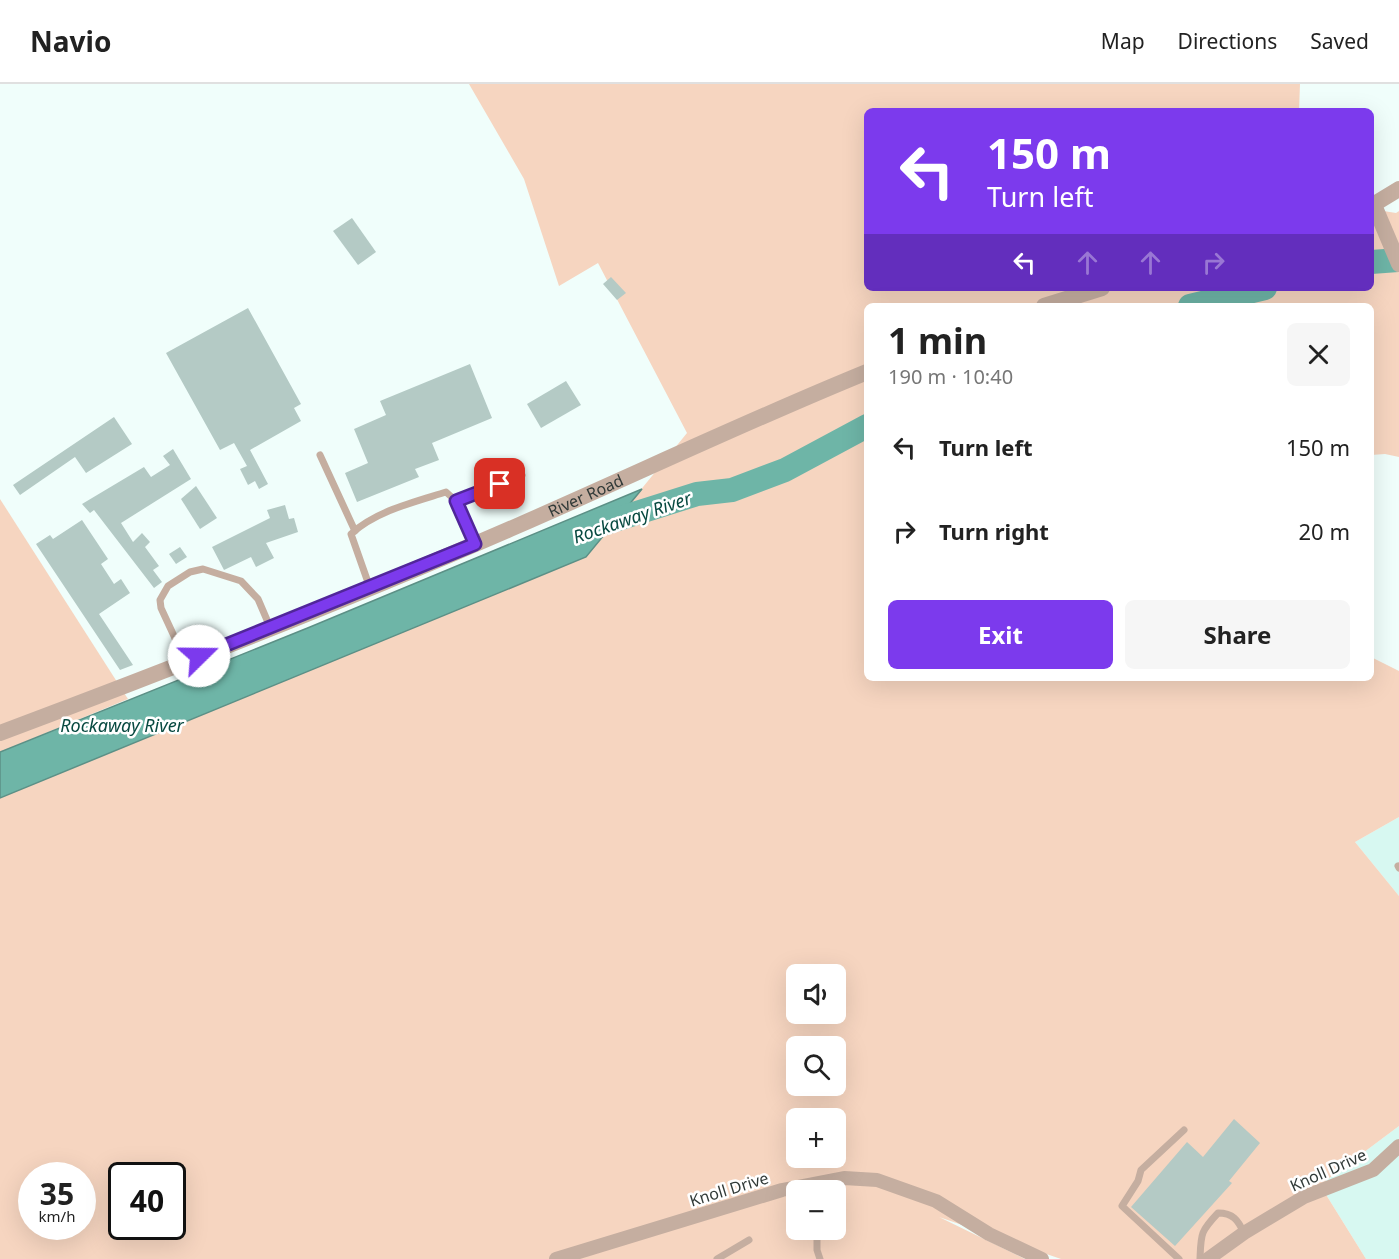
<!DOCTYPE html>
<html lang="en">
<head>
<meta charset="utf-8">
<style>
  :root { --surface:#fff; --page:#f6f6f6; --text:#222; --muted:#767676; --line:#e0e0e0; --accent:#7c3aed }
  body { margin:0; font-family:"Noto Sans",sans-serif; background:var(--page); color:var(--text); height:100vh; display:flex; flex-direction:column; font-size:22px; white-space:nowrap }
  * { box-sizing:border-box; margin:0 }
  p { font-size:20px; color:var(--muted) }
  .icon { flex:none; width:33px; height:33px; fill:none; stroke:currentColor; stroke-width:2; stroke-linecap:round; stroke-linejoin:round }
  .map { position:relative; flex:1; overflow:hidden }
  .sheet { position:absolute; left:864px; top:219px; width:510px; height:378px; display:flex; flex-direction:column; background:var(--surface); border-radius:9px; box-shadow:0 6px 24px #0002 }
  .sheet>* { flex:none }
  .banner { position:absolute; left:864px; top:24px; width:510px; height:183px; border-radius:9px; box-shadow:0 6px 24px #0002; background:#7c3aed; color:#fff; overflow:hidden }
  .fabs { position:absolute; left:786px; top:880px; display:grid; gap:12px }
  .fabs a { display:grid; place-items:center; width:60px; height:60px; border-radius:9px; background:var(--surface); box-shadow:0 6px 24px #0002; font-size:30px }
  .speed { position:absolute; left:18px; top:1078px; display:flex; gap:12px; font-size:30px; font-weight:700; text-align:center }
  .speed>* { display:grid; place-content:center; width:78px; height:78px; border-radius:50%; background:var(--surface); box-shadow:0 6px 24px #0002; line-height:1 }
  .speed small { font-size:15px; font-weight:400 }
  .speed .limit { border:3px solid #111; border-radius:9px; background:#fff; color:#111 }
  .pin { position:absolute; display:grid; place-items:center; width:51px; height:51px; color:#fff; margin:-26px; border-radius:12px; box-shadow:0 3px 9px #0006 }
  .me { position:absolute; width:66px; margin:-33px; rotate:68deg; stroke-linejoin:round; filter:drop-shadow(0 0 4px #0008) }
  .turn { display:flex; align-items:center; gap:21px; height:126px; padding:0 24px; font-size:27px }
  .turn .icon { width:78px; height:78px; stroke-width:2.5 }
  .turn b { display:block; font-size:42px; line-height:51px }
  .lanes { display:flex; align-items:center; height:57px; padding:0 24px; background:#0003; justify-content:center; gap:30px; direction:ltr }
  .lanes .off { opacity:.35 }
  .round { display:grid; place-items:center; flex:none; width:63px; height:63px; border-radius:9px; background:var(--page) }
  .head { display:flex; align-items:center; justify-content:space-between; height:102px; padding:0 24px }
  h1 { font-size:36px; font-weight:700; line-height:45px }
  .primary-button { display:flex; gap:12px; margin-top:auto; padding:12px 24px }
  .primary-button a { flex:1; height:69px; border-radius:9px; background:var(--accent); color:#fff; font-size:24px; font-weight:700; line-height:69px; text-align:center }
  .primary-button a+a { background:var(--page); color:var(--text) }
  ul { padding:0; list-style:none }
  li { display:flex; align-items:center; gap:18px; height:84px; padding:0 24px }
  li div { flex:1 }
  li b { display:block; font-size:22px }
  li em { font-style:normal }
  header { display:flex; align-items:center; gap:36px; box-sizing:border-box; height:84px; padding:0 30px; background:var(--surface); border-bottom:2px solid var(--line) }
  header strong { font-size:28px }
  nav { display:flex; gap:33px; margin-inline-start:auto; font-size:21px }
  .map>svg:first-child { display:block }
  .built { fill:#d7f8f1 }
  .green { fill:#f6d5c0; fill-rule:evenodd }
  .water { fill:#6eb5a7; stroke:#5c9086; stroke-width:1.5 }
  .lines { fill:none; stroke-linecap:round; stroke-linejoin:round }
  .river { stroke:#6eb5a7; stroke-width:24 }
  .building { fill:#b4cac5 }
  .service { stroke:#c5aea0; stroke-width:7 }
  .minor { stroke:#c5aea0; stroke-width:14 }
  .tertiary { stroke:#c5aea0; stroke-width:16 }
  .route-casing { stroke:#51269a; stroke-width:15 }
  .route { stroke:#7c3aed; stroke-width:10 }
  .labels { text-anchor:middle; dominant-baseline:central; stroke-width:5; stroke-linejoin:round; paint-order:stroke }
  .street-label { font-size:16px; fill:#313a38; stroke:#fff }
  .water-label { font-size:18px; font-style:italic; fill:#074940; stroke:#fff }
</style>
</head>
<body>
<header>
<strong>Navio</strong>
<nav><a>Map</a><a>Directions</a><a>Saved</a></nav>
</header>
<div class="map">
<svg width="1399" height="1175" viewBox="0 0 1399 1175">
  <rect width="100%" height="100%" fill="#f0fefb"/>
  <g class="built">
    <path d="M1399,733V812L1355,758Z"/>
    <path d="M1399,1042V1175H1366L1320,1101Z"/>
  </g>
  <g class="green">
    <path d="M469,0H1300L1299,27H867V204H1371V125L1396,129L1399,127V373L1385,370L1371,371V222H867V594H1371V573L1399,587V733L1355,758L1399,812V1042L1320,1101L1366,1175H1061L939,1133L1025,1175H0V714L586,473L687,349L598,179L559,202L524,95ZM796,891H836V930H796ZM796,963H836V1002H796ZM796,1035H836V1074H796ZM32,1092H82V1143H32ZM122,1092H172V1143H122ZM796,1107H836V1146H796Z"/>
    <path d="M0,415L128,615L0,668Z"/>
  </g>
  <path class="water" d="M642,405L586,473L0,714V668L310,543Z"/>
  <g class="lines">
    <g class="river">
      <path d="M1371,178L1399,176"/>
      <path d="M1190,222L1265,204"/>
      <path d="M586,445L697,410L732,406L785,386L867,342"/>
    </g>
  </g>
  <g class="building">
    <path d="M352,134L376,168L358,181L333,147Z"/>
    <path d="M611,193L626,209L617,216L603,200Z"/>
    <path d="M248,224L301,320L294,324L301,337L250,366L268,400L259,405L255,397L248,401L240,385L247,382L234,359L220,366L166,269Z"/>
    <path d="M470,280L492,334L432,359L439,376L415,385L419,393L357,418L345,389L368,379L354,345L386,331L380,317Z"/>
    <path d="M566,297L581,321L541,344L527,320Z"/>
    <path d="M114,333L132,360L86,389L75,373L20,411L13,401Z"/>
    <path d="M173,365L191,395L121,439L133,458L142,449L150,458L145,463L159,482L153,486L162,498L154,504L94,426L90,429L82,420L144,383L151,393L170,381L163,372Z"/>
    <path d="M196,402L217,434L200,445L181,415Z"/>
    <path d="M285,421L289,435L294,434L298,448L266,459L274,474L256,483L251,473L224,486L212,463L270,434L267,426Z"/>
    <path d="M82,436L108,475L101,480L114,500L121,495L130,509L99,530L133,581L120,586L36,460L50,451L53,455Z"/>
    <path d="M180,463L187,473L176,480L169,470Z"/>
    <path d="M1234,1035L1260,1059L1229,1097L1232,1099L1175,1162L1131,1123L1187,1058L1203,1073Z"/>
  </g>
  <g class="lines">
    <g class="service">
      <path d="M320,371L355,447"/>
      <path d="M456,417L522,391"/>
      <path d="M370,504L351,450C376,427 414,418 446,408L456,417L475,460"/>
      <path d="M181,579L180,565L161,524L160,516L168,502L190,488L203,485L241,497L258,515L270,543"/>
      <path d="M1398,782L1399,784"/>
      <path d="M817,1146V1166L820,1175"/>
      <path d="M717,1175L749,1156"/>
      <path d="M1179,1175L1122,1122L1138,1097L1141,1086L1184,1046"/>
      <path d="M1200,1175C1201,1150 1200,1148 1218,1129C1233,1129 1238,1136 1244,1149"/>
    </g>
    <g class="minor">
      <path d="M556,1175L782,1106L844,1094L877,1096L936,1117L989,1150L1042,1175"/>
      <path d="M1208,1175L1244,1149L1304,1113L1373,1086L1399,1062"/>
    </g>
    <g class="tertiary">
      <path d="M1374,121L1399,180"/>
      <path d="M1371,122L1399,105"/>
      <path d="M1044,222L1102,204"/>
      <path id="s1" d="M0,649C174,584 347,516 517,442C634,391 749,336 867,288"/>
    </g>
  </g>
  <g class="lines">
    <defs>
      <path id="route" d="M199,572L475,460L456,417L500,400"/>
    </defs>
    <use href="#route" class="route-casing"/>
    <use href="#route" class="route"/>
  </g>
  <g class="labels">
    <g class="street-label">
      <text stroke="none"><textPath href="#s1" startOffset="632">River Road</textPath></text>
      <text transform="translate(1328 1086) rotate(-24)">Knoll Drive</text>
      <text transform="translate(729 1105) rotate(-17)">Knoll Drive</text>
    </g>
    <g class="water-label">
      <text transform="translate(632 433) rotate(-19)">Rockaway River</text>
      <text x="122" y="641">Rockaway River</text>
    </g>
  </g>
</svg>
<div class="fabs">
<a><svg class="icon" aria-label="sound" viewBox="0 0 24 24"><path d="M4 9h4l5-4v14l-5-4H4zM17 9q2 3 0 6"/></svg></a>
<a><svg class="icon" aria-label="search" viewBox="0 0 24 24"><circle cx="10" cy="10" r="6"/><path d="M15 15l6 6"/></svg></a>
<a>+</a>
<a>−</a>
</div>
<div class="speed"><div>35<small>km/h</small></div><div class="limit">40</div></div>
<div class="pin" style="left:500px;top:400px;background:#d93025"><svg class="icon" aria-label="arrive" viewBox="0 0 24 24"><path d="M6 21V4h12l-3 4 3 4H6"/></svg></div>
<svg class="me" style="left:199px;top:572px" viewBox="-20 -20 40 40"><circle r="19" fill="#fff"/><path d="M0-13L10 11 0 6-10 11z" fill="#7c3aed"/></svg>
<div class="banner">
<div class="turn"><svg class="icon" aria-label="left" viewBox="0 0 24 24"><path d="M17 20v-9H6M10 6l-5 5 5 5"/></svg><div><b>150 m</b>Turn left</div></div>
<div class="lanes"><svg class="icon" aria-label="left" viewBox="0 0 24 24"><path d="M17 20v-9H6M10 6l-5 5 5 5"/></svg><svg class="icon off" aria-label="ahead" viewBox="0 0 24 24"><path d="M12 20V5M6 11l6-6 6 6"/></svg><svg class="icon off" aria-label="ahead" viewBox="0 0 24 24"><path d="M12 20V5M6 11l6-6 6 6"/></svg><svg class="icon off" aria-label="right" viewBox="0 0 24 24"><path d="M7 20v-9h11M14 6l5 5-5 5"/></svg></div>
</div>
<section class="sheet">
<div class="head"><div><h1>1 min</h1><p>190 m · 10:40</p></div><a class="round"><svg class="icon" aria-label="close" viewBox="0 0 24 24"><path d="M6 6l12 12M18 6L6 18"/></svg></a></div>
<ul>
<li><svg class="icon" aria-label="left" viewBox="0 0 24 24"><path d="M17 20v-9H6M10 6l-5 5 5 5"/></svg><div><b>Turn left</b></div><em>150 m</em></li>
<li><svg class="icon" aria-label="right" viewBox="0 0 24 24"><path d="M7 20v-9h11M14 6l5 5-5 5"/></svg><div><b>Turn right</b></div><em>20 m</em></li>
</ul>
<div class="primary-button"><a>Exit</a><a>Share</a></div>
</section>
</div>
</body>
</html>
